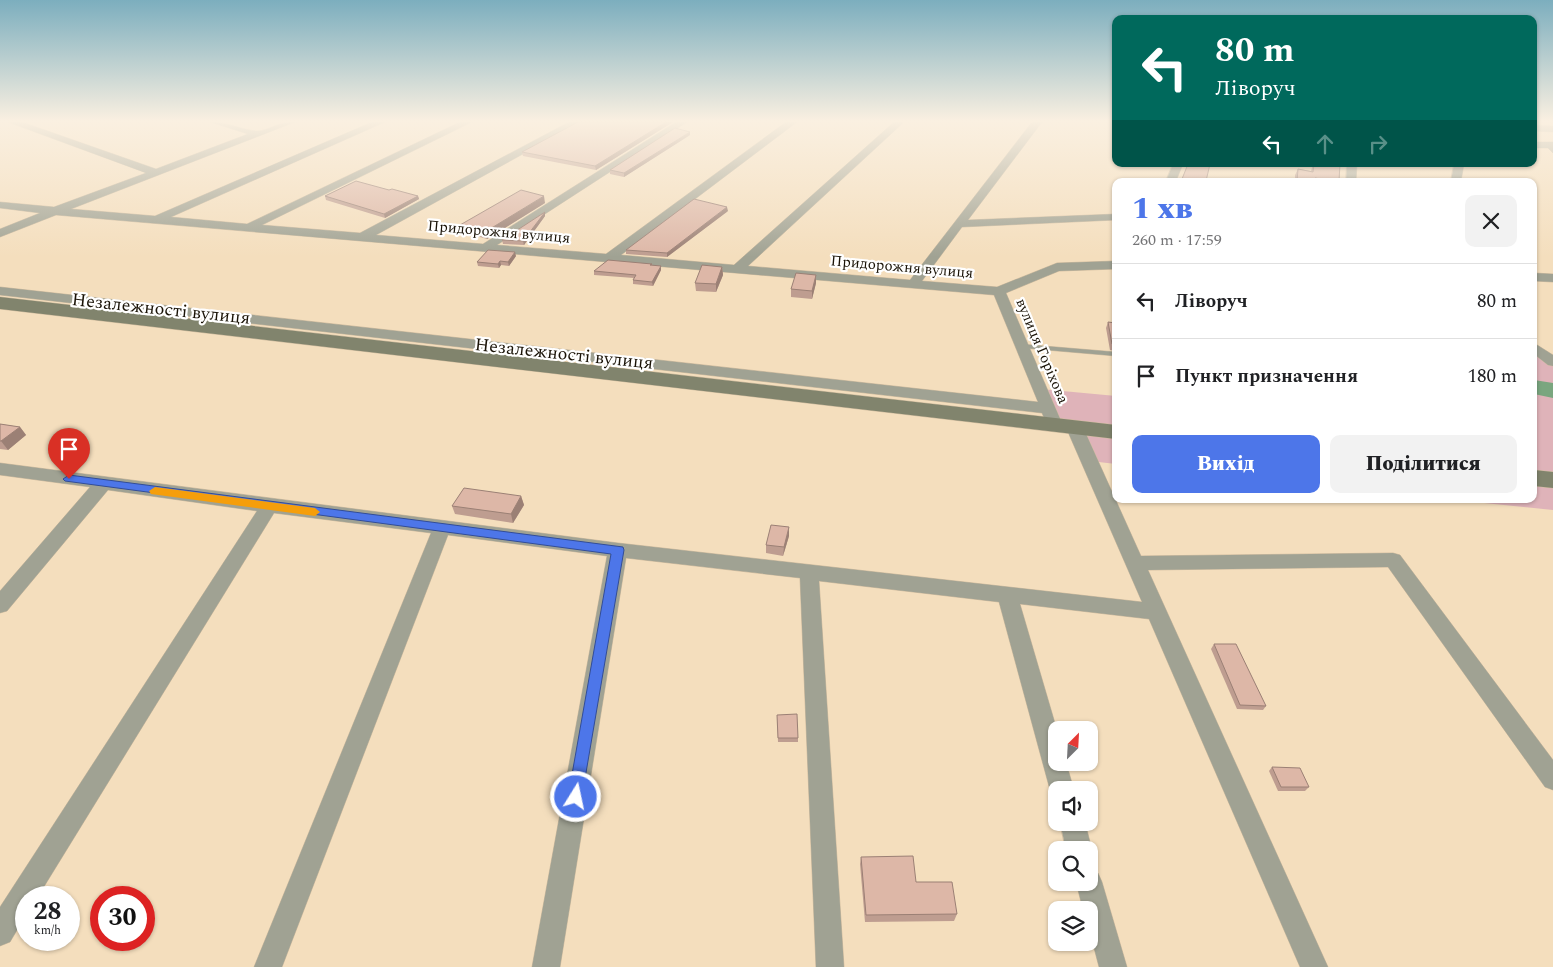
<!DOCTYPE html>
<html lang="uk">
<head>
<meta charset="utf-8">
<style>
  :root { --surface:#fff; --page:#f2f2f2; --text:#202124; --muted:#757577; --line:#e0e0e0; --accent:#4d76e9 }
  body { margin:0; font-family:Spectral,serif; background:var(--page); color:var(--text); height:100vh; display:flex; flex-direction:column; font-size:19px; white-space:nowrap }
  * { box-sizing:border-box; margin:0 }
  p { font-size:16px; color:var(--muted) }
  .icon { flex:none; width:28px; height:28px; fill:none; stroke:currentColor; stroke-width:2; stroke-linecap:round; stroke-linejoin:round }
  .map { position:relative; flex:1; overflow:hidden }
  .side { position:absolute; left:1112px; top:178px; width:425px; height:325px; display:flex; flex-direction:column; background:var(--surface); border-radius:10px; box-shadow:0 1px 4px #0004 }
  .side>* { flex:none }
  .top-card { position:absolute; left:1112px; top:15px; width:425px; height:152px; border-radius:10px; box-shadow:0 1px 4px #0004; background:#00695c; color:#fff; overflow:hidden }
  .needle { width:32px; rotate:24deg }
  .tools { position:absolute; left:1048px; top:721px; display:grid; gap:10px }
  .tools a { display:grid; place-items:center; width:50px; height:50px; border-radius:10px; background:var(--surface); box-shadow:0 1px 4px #0004; font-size:25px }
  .speed { position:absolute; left:15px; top:886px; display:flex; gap:10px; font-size:25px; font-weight:700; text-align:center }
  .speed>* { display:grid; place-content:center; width:65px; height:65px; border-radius:50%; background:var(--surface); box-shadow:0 1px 4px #0004; line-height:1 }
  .speed small { font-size:12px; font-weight:400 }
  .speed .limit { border:8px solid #d22; background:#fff; color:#111 }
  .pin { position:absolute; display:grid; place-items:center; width:42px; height:42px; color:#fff; margin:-51px -21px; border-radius:50% 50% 50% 0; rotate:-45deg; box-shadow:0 0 5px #0007 }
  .pin .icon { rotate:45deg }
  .me { position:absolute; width:55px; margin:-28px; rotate:10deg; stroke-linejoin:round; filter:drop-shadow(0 0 4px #0008) }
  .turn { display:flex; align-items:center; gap:18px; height:105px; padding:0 20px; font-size:22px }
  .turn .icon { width:65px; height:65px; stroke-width:2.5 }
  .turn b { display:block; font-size:35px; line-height:42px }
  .lanes { display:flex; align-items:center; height:48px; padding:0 20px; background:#0003; justify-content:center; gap:25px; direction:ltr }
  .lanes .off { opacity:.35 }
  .round { display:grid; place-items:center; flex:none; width:52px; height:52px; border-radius:10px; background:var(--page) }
  .summary { display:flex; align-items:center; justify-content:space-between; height:85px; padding:0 20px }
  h1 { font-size:30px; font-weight:800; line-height:38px; color:var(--accent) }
  .action { display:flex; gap:10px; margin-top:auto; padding:10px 20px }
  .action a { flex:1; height:58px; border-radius:10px; background:var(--accent); color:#fff; font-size:20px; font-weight:800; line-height:58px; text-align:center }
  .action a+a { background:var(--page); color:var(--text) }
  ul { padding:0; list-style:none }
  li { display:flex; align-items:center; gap:15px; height:75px; padding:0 20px; border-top:1px solid var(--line) }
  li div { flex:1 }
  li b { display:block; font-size:19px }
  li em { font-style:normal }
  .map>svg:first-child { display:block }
  .green { fill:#dfb3b9 }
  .water { fill:#7aa67f }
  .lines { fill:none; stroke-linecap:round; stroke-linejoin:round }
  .lane-casing { stroke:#d1bda0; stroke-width:1 }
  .street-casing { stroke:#d1bda0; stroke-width:1 }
  .secondary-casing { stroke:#d1bda0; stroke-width:1 }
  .lane { fill:#a0a293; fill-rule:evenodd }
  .street { fill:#a0a293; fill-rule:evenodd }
  .secondary { fill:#81846d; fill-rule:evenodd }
  .wall { fill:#be9d90 }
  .shaded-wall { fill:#9b8075 }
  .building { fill:#ddb7a7; stroke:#9b8075 }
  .route { fill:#4d76e9; stroke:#324d97 }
  .slow { fill:#f59e0b }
  .labels { text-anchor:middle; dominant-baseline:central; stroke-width:4.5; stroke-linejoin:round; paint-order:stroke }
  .far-street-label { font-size:15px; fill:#191206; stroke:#fff }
  .street-label { font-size:18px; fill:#191206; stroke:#fff }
</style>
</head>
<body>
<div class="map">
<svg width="1553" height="967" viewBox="0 0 1553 967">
  <rect width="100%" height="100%" fill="#f4debd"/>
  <g class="green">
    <path d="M1534,347L1553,362V510L1445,499H1534Z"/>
    <path d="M1041,389L1116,396V464L1090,461L1075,428L1055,425Z"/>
  </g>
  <path class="water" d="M1534,380L1553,383V398L1534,394Z"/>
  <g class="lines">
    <defs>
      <g id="lane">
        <path d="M1546,144H1550L1553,148V153L1546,146Z"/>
        <path d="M1020,344L1116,352V356L1023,348H1020Z"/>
      </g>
      <g id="street">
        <path d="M8,122H22L156,169L248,134L210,122C228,122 242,130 257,131C268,131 279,121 295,122L71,209L155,216L372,122H385L171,217L247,224L460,122H472L262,225L360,233L569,122H581L376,235L483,244L676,122H687L497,245L606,254L786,122H797L621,255L734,265L894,122H904L748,266L910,280L1032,122H1042L968,220L1116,214V220L962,227L922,281L997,287L1057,263L1116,261V269L1059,271L1006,293L1061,421L1116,427V437L1086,434L1141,556L1393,553L1400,555L1553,760V790L1545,787L1388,567L1148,570L1328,967H1300L1149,619L1020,604L1057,730L1056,762H1066L1074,790H1056V799L1050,790L999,602L819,581L844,967H816L800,578L626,558L560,967H532L607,556L448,535L282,967H254L431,533L274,513L37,898H26V915L10,942L0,946V907L257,511L108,490L7,611L0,613V591L90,487L0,475V463L618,543L1142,602L1068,432L1049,429L1042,413L0,295V287L1038,402L994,295L56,215L0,237V229L40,213L0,208V202L54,207L146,173Z"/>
        <path d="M1534,125L1553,126V132L1534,131Z"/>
        <rect x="1534" y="142" width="19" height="6"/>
        <path d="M1173,164H1183L1176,181H1166Z"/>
        <path d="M1347,164H1357L1356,181H1346Z"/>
        <path d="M1454,164H1464L1461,181H1451Z"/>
        <path d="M1534,273L1553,274V282L1534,281Z"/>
        <path d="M1534,343L1553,355V366L1548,365L1534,354Z"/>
        <path d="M1060,822H1085L1092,850L1089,857V850H1066Z"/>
        <path d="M1089,869L1098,873L1102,882L1127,967H1099L1089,929V910H1083L1076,882H1089Z"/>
      </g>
      <g id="secondary">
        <path d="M0,297L1116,425V439L0,309Z"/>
        <path d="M1534,470L1553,472V488L1534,486Z"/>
      </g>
    </defs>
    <use href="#lane" class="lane-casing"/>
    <use href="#street" class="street-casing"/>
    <use href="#secondary" class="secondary-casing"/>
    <use href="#lane" class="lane"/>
    <use href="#street" class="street"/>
    <use href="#secondary" class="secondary"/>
  </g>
  <g class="wall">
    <path d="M673,122L596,170L523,156L522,152Z"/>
    <path d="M690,135L624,177L610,174V170Z"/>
    <path d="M1188,164L1206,181H1181Z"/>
    <path d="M1313,164H1340L1339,181H1295V175L1298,169L1311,171Z"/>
    <path d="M389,190L418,196L419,199L385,218L326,200L325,196Z"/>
    <path d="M545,203L487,239L462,232L460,225Z"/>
    <path d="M728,211L667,257L626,254V250Z"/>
    <path d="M545,212V216L524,245L503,244L502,240Z"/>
    <path d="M516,256L509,266L501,265L499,268L478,266L477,262Z"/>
    <path d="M652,264L653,266L661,270L653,286L633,284V280L634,278L594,275V271Z"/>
    <path d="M722,267L723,275L716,292L696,291L695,283Z"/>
    <path d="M816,283L812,299L791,297V289Z"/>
    <path d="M1108,322L1116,323V371H1115L1112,358L1114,351H1116L1110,350L1106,328Z"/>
    <path d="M0,424L20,427L26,435L8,450L0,449Z"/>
    <path d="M521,496L524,505L513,523L455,514L452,506Z"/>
    <path d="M789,536L783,556L766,553V545Z"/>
    <path d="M1214,644L1266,706L1263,710L1237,709L1211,649Z"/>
    <path d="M777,715L798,738V742H778Z"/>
    <path d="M1272,767L1309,787L1305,791H1278L1269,771Z"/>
    <path d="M861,857L916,882L957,914L954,921L865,922L860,864Z"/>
  </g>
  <g class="shaded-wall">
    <path d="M666,122H673L596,170L595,166Z"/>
    <path d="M690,132V135L624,177V173Z"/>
    <path d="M418,196L419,199L385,218L384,214Z"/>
    <path d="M544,196L545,203L487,239L485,232Z"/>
    <path d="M727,207L728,211L667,257V253Z"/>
    <path d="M545,212V216L524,245L523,241Z"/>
    <path d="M515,252L516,256L509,266L508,262Z"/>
    <path d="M500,261L501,265L499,268L498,264Z"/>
    <path d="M661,266V270L653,286L652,282Z"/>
    <path d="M722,267L723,275L716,292V284Z"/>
    <path d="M816,275V283L812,299V291Z"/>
    <path d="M20,427L26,435L8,450L1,441Z"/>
    <path d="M521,496L524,505L513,523L511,514Z"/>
    <path d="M789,527V536L783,556L784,547Z"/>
  </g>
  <g class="building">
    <path d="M578,122H666L595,166L522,152Z"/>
    <path d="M675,128L690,132L624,173L610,170Z"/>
    <path d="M1188,164H1210L1206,181H1194L1182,179Z"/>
    <path d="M1314,164H1340L1339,181H1332L1315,178V181H1297L1298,169L1313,172Z"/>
    <path d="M356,181L389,190L392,189L418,196L384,214L325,196Z"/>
    <path d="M521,190L544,196L485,232L460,225Z"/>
    <path d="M694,199L727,207L667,253L626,250Z"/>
    <path d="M545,212L523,241L502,240Z"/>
    <path d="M488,250L515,252L508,262L500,261L498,264L477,262Z"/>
    <path d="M608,260L652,264L650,265L661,266L652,282L633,280L636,275L594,271Z"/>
    <path d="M702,265L722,267L716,284L695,283Z"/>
    <path d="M796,273L816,275L812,291L791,289Z"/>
    <path d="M1108,322L1116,323V345L1112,344Z"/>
    <path d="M1114,351H1116V363Z"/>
    <path d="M0,424L20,427L1,441H0Z"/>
    <path d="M464,488L521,496L511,514L452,506Z"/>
    <path d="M771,525L789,527L784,547L766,545Z"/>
    <path d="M1214,644H1236L1266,706L1240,705Z"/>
    <path d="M797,714L798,738H778L777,715Z"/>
    <path d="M1272,767L1300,768L1309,787H1281Z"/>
    <path d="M913,856L916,882H952L957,914L866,915L861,857Z"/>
  </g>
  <linearGradient id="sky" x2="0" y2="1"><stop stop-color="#7caebe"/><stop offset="0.47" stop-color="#faf0e1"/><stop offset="1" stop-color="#faf0e1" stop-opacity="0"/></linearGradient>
  <rect width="1553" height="257" fill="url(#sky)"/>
  <path class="route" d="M69,475L623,547L624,550L581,802L576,804L570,802L568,797L611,554L65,481L63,479Z"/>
  <path class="slow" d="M155,487L315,508L320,512L315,516L151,494L149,491Z"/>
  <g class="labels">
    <g class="far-street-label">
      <text transform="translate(499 232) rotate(5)">Придорожня вулиця</text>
      <text transform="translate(902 267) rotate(5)">Придорожня вулиця</text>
      <text transform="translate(1042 351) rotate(67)">вулиця Горіхова</text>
    </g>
    <g class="street-label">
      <text transform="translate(161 309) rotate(6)">Незалежності вулиця</text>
      <text transform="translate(564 354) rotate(6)">Незалежності вулиця</text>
    </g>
  </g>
</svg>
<div class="tools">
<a><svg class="needle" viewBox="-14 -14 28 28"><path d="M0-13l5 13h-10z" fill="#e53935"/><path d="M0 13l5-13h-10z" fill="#757577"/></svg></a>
<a><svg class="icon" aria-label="sound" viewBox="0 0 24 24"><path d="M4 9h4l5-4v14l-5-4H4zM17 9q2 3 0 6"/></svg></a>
<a><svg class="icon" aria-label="search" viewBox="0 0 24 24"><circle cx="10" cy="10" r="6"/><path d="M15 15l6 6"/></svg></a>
<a><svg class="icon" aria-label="layers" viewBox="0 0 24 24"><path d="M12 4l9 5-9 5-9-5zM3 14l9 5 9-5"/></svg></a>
</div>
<div class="speed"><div>28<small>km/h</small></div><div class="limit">30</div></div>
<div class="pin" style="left:69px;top:479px;background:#d93025"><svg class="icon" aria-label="arrive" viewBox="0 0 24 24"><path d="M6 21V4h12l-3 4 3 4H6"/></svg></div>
<svg class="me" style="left:576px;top:797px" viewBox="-20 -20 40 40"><circle r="17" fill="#4d76e9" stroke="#fff" stroke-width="3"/><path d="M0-11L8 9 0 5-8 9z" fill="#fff"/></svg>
<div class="top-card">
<div class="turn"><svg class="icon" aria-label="left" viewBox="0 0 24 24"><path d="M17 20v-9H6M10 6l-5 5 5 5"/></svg><div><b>80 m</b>Ліворуч</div></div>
<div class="lanes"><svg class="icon" aria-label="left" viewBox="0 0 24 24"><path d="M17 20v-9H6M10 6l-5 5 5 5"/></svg><svg class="icon off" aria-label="ahead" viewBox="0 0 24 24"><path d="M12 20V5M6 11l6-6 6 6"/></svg><svg class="icon off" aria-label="right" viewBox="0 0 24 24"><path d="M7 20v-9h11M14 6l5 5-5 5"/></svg></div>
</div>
<section class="side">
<div class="summary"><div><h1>1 хв</h1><p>260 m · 17:59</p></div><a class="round"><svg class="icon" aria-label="close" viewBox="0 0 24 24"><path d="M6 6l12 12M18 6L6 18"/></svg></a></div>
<ul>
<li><svg class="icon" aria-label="left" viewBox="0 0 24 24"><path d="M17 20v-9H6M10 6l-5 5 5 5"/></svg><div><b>Ліворуч</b></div><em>80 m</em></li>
<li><svg class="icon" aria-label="arrive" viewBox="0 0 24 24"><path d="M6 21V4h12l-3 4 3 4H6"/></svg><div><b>Пункт призначення</b></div><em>180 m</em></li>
</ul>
<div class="action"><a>Вихід</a><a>Поділитися</a></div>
</section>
</div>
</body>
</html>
